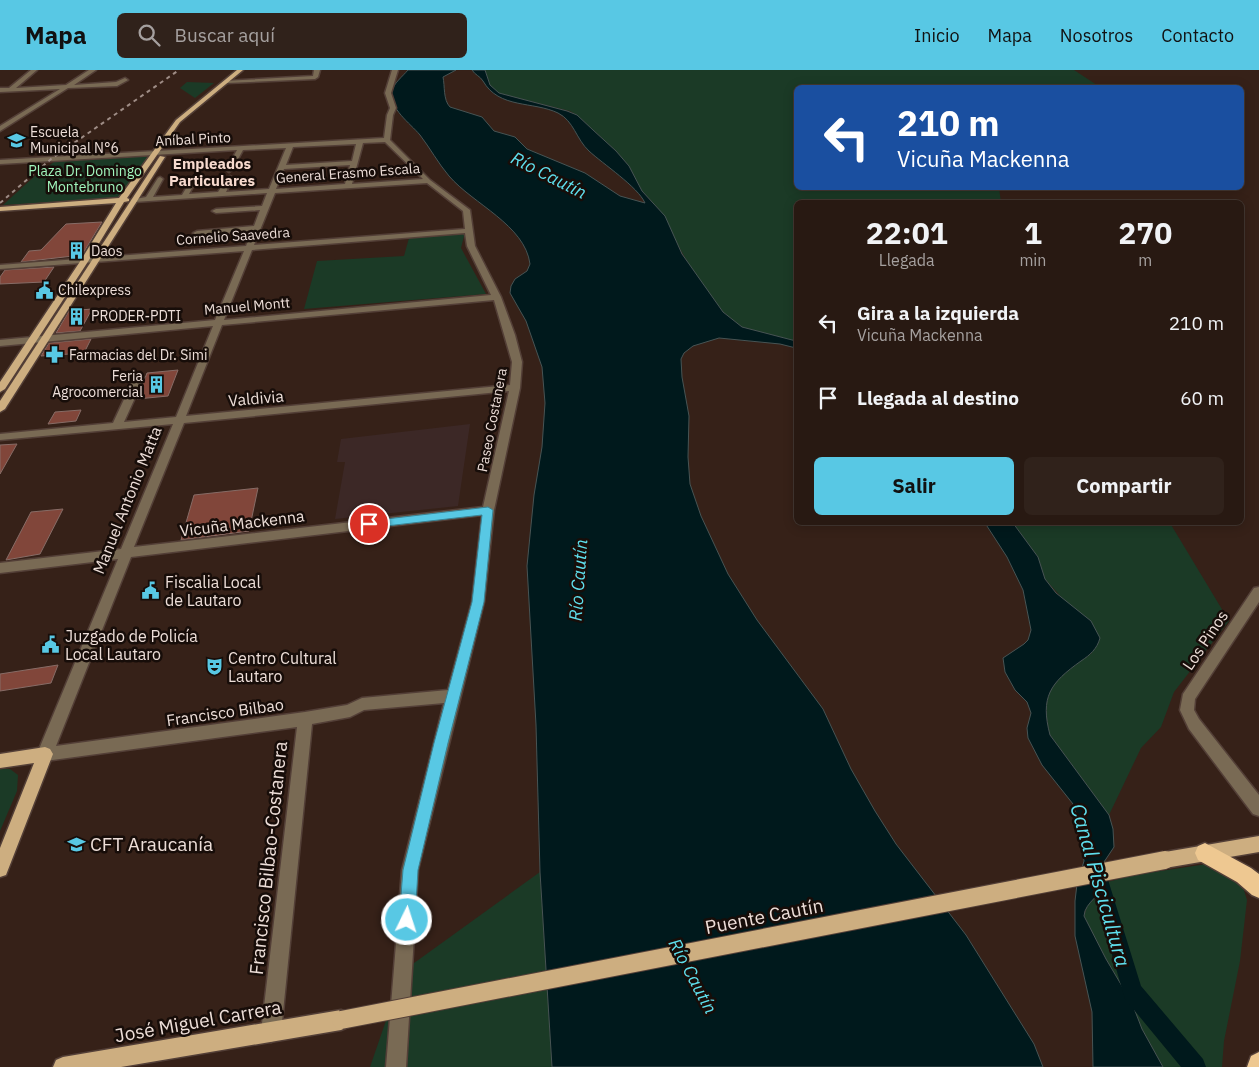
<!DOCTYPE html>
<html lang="es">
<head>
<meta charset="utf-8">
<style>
  :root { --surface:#281912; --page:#30221b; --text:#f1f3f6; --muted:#a5a09f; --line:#443832; --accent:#58c8e4 }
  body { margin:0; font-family:"IBM Plex Sans",sans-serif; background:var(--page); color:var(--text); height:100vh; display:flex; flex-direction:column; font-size:19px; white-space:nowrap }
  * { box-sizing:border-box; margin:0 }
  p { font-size:16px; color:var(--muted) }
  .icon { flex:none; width:28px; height:28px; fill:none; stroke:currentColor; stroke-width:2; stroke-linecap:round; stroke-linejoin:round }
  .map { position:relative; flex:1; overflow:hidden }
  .details { position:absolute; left:794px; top:130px; width:450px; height:325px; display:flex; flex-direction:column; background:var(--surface); border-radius:8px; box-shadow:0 2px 12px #0003,0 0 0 1px var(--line) }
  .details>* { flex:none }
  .top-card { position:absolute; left:794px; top:15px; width:450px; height:105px; border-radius:8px; box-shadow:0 2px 12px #0003,0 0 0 1px var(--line); background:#1a4fa0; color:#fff; overflow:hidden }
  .pin { position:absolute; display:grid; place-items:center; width:42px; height:42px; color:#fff; margin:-21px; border:2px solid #fff; border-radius:50%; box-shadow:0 1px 5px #0007 }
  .me { position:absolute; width:55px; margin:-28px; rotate:4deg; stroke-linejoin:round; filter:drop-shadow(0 0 4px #0008) }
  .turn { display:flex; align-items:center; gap:18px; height:105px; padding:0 20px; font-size:22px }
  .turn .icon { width:65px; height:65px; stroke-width:2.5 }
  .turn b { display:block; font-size:35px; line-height:42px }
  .eta { display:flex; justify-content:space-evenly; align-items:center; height:85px; text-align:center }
  .eta b { font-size:30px; font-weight:700; line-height:35px }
  .primary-button { display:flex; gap:10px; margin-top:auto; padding:10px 20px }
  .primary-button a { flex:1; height:58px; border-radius:8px; background:var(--accent); color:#111; font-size:20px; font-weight:700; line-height:58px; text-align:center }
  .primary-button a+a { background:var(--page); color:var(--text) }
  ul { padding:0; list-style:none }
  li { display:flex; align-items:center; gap:15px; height:75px; padding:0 20px }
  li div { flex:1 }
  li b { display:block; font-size:19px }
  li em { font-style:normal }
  header { display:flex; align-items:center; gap:30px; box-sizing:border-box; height:70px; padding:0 25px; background:var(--accent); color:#111 }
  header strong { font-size:24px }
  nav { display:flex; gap:28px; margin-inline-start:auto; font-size:18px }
  .search { width:350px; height:45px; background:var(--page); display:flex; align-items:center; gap:12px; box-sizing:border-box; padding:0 18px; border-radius:8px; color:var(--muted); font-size:19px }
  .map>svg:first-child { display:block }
  .industrial { fill:#3c2826 }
  .green { fill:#1b3a26 }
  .water { fill:#00191c; stroke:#475454 }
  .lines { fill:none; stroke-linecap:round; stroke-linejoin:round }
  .canal { fill:#00191c; fill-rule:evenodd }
  .building { fill:#81463a; stroke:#876c66 }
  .minor-casing { stroke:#533f37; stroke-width:3 }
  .major-casing { stroke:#533f37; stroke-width:3 }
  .highway-casing { stroke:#533f37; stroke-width:3 }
  .minor { fill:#796a54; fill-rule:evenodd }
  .major { fill:#cdae80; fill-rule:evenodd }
  .highway { fill:#eec891; fill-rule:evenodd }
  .rail { stroke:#9e8c85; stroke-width:2; stroke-dasharray:4 4; stroke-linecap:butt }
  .major-bridge-casing { stroke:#533f37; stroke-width:20; stroke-linecap:butt }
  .major-bridge { stroke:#cdae80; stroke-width:18 }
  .route { fill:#58c8e4; stroke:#398294 }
  .labels { text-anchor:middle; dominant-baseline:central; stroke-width:5; stroke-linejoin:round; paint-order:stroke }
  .far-poi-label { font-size:14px; fill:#edded8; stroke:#170d09; text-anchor:start }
  .far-street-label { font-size:14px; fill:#edded8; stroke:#170d09 }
  .far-park-label { font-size:14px; fill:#a0f5bc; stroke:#170d09 }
  .far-neighbourhood-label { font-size:15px; font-weight:bold; fill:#f7dace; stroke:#170d09 }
  .street-label { font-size:16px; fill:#edded8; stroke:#170d09 }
  .poi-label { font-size:16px; fill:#edded8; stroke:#170d09; text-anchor:start }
  .water-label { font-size:18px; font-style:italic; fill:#5edeec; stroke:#170d09 }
  .near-poi-label { font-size:19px; fill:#edded8; stroke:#170d09; text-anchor:start }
  .near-street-label { font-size:19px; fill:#edded8; stroke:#170d09 }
  .near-water-label { font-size:21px; font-style:italic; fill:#5edeec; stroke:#170d09 }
</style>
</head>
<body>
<header>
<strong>Mapa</strong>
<div class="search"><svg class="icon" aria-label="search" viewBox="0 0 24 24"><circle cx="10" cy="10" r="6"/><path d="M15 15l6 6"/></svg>Buscar aquí</div>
<nav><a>Inicio</a><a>Mapa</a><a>Nosotros</a><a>Contacto</a></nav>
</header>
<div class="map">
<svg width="1259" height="997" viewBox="0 0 1259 997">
  <rect width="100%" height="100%" fill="#362118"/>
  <path class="industrial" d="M470,354L458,436L335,449L345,392H337L341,369Z"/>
  <g class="green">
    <path d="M485,0H1074L1100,17L796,18V118H999L1001,132H796V271L742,257L723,242L693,202L657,137L642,121L629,96L616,81L577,45L570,41L498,23L490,15Z"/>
    <path d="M187,12L214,13L195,28L180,18Z"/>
    <path d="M145,85L148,88L122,126L116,128L3,135L37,104L57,90Z"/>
    <path d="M465,162L461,178L486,224L304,239L317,191L404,186L409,168Z"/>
    <path d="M1013,453H1170L1229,551L1174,622L1161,657L1141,678L1109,745L1050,665C1038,618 1057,608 1092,583L1064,530L1045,509L1038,487Z"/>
    <path d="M0,698L10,699L18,705L17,721L0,761Z"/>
    <path d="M1207,794L1242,814L1247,830L1240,891L1224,971L1222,997H1163L1142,959L1132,933L1106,889L1084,846L1088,834L1097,827L1104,813L1134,805Z"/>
    <path d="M540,802L552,997H370L403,901Z"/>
  </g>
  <g class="water">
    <path d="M408,0H456L443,7C445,16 443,30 450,37L482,47L494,61L515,67L527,79L585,103L620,126L645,133C638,117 603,94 589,81C576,69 574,51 558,43C533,31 499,39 483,11C480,6 475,5 472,0H485L490,15L499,23L567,41L577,45L593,60L616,81L629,96L642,121L665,146L682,184L723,242L742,257L796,271V278L780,274L719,268L693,276L684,283L681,289L682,307L689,346L688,387L690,414L701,446L728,504L757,550L823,639L851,699L875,741L896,774L966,865L1034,974L1043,997H552L540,802L536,655L527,496L534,425L542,377L545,333L542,297L526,251L510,223L511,216L515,209L527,201L530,194C525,155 473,134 449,106C438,93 430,78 420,65C410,53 389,39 392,21C393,14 403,6 408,0Z"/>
    <path d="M985,453H1013L1038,487L1045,509L1056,523L1091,551L1100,568C1097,579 1090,585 1081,591C1050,613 1040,627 1050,665L1109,745L1113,759L1114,777L1102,795C1103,800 1104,806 1104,811C1103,826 1085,831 1084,846L1106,889L1132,933L1142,959L1163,997H1093L1092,942L1075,866V831L1077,814L1084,791L1079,752L1073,734L1042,695L1028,668L1027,658L1031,643L1027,632L1015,620L1005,602L1003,588L1024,574L1028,570L1031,560L1023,520L1007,487Z"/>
  </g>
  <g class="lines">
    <path class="canal" d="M1096,791L1103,793L1105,800L1141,916L1203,989L1206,997H1181L1125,929L1087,800L1089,793Z"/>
  </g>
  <g class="building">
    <path d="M102,152L82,185L21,192L29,181L41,180L66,154Z"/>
    <path d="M54,197L44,212L0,214V207L5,200Z"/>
    <path d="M92,239L80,261L56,263L69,241Z"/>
    <path d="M91,269L84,283L41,286L49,273Z"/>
    <path d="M178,300L168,326L137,329L147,303Z"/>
    <path d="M81,340L76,351L48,354L55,342Z"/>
    <path d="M17,374L0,404V375Z"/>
    <path d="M258,418L249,461L181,470L194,425Z"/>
    <path d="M63,439L40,484L6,490L31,442Z"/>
    <path d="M58,595L51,613L0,621V604Z"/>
  </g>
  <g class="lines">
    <defs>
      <g id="minor">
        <path d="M31,0H37L16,18L66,15L89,0H96L74,15L116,12L125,8L128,10L117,16L68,18L0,61V56L60,19L0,22V18H9Z"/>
        <path d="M314,0H320L318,7L315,9L227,13L224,11L313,6Z"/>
        <path d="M392,0H398L391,23L396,38L393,45L390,70L430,110L470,140L475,176L501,227L515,265L522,292L520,318L494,440L484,532L418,800L406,997H386L402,800L444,633L364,640L350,647L312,654L281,962L278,969L271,972L264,969L261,962L297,657L45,691L40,689L37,684L118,489L0,503V493L121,479L173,354L0,370V364L113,353L134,308L139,305L144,308L124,352L176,347L213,256L0,276V270L215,250L244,181L0,199V195L246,176L252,161L197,165L193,163L197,161L254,156L260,140L216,143L212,141L216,139L262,136L267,123L134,132L130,130L146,127L158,108L160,107L163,109L153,127L182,125L191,110L193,109L196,111L189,124L218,122L228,107L230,106L233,108L226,122L269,119L286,78L243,80L232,100L229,102L226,100L237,80L0,94V90L384,68L387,45L390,38L385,23ZM385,72L423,109L352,114L363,73ZM356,74L352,91L286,95L293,77ZM350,95L345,114L276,119L284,99ZM427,113L463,141L465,159L254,175L275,123ZM465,163L467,176L491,225L224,250L252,180ZM494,230L512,292L510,315L186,346L222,255ZM509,321L483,437L134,477L184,353ZM482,445L472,532L448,620L362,628L347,635L305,642L56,676L131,487Z"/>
        <path d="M1259,517V532L1195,629L1194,640L1199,649L1259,725V746L1253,744L1189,659L1180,640L1183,624L1254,518Z"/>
      </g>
      <g id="major">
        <path d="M237,0H243L180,52L127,128L129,129V131L124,132L89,190L5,319L0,322V312L81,190L116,133L0,141V137L119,128L176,50Z"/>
        <path d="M160,86L165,87L5,339L0,342V331Z"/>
        <path d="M45,677L50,679L53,684L6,805L0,807V778L34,693L0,698V684Z"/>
        <path d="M1259,766V782L1165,798L1159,796L1157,790L1159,784L1165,782Z"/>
        <path d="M341,940L348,943L351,950L348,957L341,960L121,997H53L56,990L63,987Z"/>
      </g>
      <g id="highway">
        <path d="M1205,773L1251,798L1259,804V828L1252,825L1237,812L1198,790L1195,783L1198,776Z"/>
        <path d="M1259,982V997H1247L1251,986Z"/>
      </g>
    </defs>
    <use href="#minor" class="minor-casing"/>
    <use href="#major" class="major-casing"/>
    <use href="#highway" class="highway-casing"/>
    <use href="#minor" class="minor"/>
    <use href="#major" class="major"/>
    <use href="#highway" class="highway"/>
    <path class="rail" d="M0,133L51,89L179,0"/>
    <defs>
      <path id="major-bridge" d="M341,950L1165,790"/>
    </defs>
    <use href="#major-bridge" class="major-bridge-casing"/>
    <use href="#major-bridge" class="major-bridge"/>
  </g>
  <path class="route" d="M488,437L493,440L484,532L448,673L418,800L415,850L412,856L407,859L401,856L399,850L403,800L434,673L472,532L482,445L369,458L363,454L369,451Z"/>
  <defs>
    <symbol id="school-bare" viewBox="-9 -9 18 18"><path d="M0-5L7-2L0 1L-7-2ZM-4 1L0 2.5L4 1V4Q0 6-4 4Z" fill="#58c8e4" stroke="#170d09" stroke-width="2.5" paint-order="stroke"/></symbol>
    <symbol id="building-bare" viewBox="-9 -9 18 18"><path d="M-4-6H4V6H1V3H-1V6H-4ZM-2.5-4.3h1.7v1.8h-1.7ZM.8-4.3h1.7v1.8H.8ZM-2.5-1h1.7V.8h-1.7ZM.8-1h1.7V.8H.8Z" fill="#58c8e4" stroke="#170d09" stroke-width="2.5" paint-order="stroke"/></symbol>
    <symbol id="civic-bare" viewBox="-9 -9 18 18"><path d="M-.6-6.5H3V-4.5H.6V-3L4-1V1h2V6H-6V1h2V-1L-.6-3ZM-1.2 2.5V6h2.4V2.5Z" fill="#58c8e4" stroke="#170d09" stroke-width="2.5" paint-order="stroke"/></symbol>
    <symbol id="pharmacy-bare" viewBox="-9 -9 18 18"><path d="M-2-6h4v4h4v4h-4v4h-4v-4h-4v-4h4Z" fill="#58c8e4" stroke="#170d09" stroke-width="2.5" paint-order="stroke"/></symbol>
    <symbol id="theatre-bare" viewBox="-9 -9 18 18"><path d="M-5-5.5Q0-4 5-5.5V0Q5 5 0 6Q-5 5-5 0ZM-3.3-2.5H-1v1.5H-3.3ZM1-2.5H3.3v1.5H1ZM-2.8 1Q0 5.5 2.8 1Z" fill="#58c8e4" stroke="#170d09" stroke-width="2.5" paint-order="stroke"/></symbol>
    <symbol id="university-bare" viewBox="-9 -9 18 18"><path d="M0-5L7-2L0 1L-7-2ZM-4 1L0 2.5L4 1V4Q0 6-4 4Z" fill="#58c8e4" stroke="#170d09" stroke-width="2.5" paint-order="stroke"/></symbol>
  </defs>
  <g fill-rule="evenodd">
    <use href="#school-bare" x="4" y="58" width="25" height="25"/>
    <use href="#building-bare" x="64" y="168" width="25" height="25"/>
    <use href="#civic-bare" x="32" y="208" width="25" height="25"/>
    <use href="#building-bare" x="64" y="234" width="25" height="25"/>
    <use href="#pharmacy-bare" x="42" y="272" width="25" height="25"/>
    <use href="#building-bare" x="144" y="302" width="25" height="25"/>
    <use href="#civic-bare" x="138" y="508" width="25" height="25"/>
    <use href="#civic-bare" x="38" y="562" width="25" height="25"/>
    <use href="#theatre-bare" x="202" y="584" width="25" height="25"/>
    <use href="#university-bare" x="64" y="762" width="25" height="25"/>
  </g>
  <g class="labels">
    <g class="far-poi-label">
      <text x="30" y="62">Escuela<tspan x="30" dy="16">Municipal N°6</tspan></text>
      <text x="91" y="181">Daos</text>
      <text x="58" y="220">Chilexpress</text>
      <text x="91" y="246">PRODER-PDTI</text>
      <text x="69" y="285">Farmacias del Dr. Simi</text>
      <text x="143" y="306" text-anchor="end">Feria<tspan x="143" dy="16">Agrocomercial</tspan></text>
    </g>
    <g class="far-street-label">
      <text transform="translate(193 69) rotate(-3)">Aníbal Pinto</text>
      <text transform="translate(348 103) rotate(-4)">General Erasmo Escala</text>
      <text transform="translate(233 166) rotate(-4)">Cornelio Saavedra</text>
      <text transform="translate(247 236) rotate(-5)">Manuel Montt</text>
      <text transform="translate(492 350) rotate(-79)">Paseo Costanera</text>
    </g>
    <g class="far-park-label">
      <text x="85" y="101">Plaza Dr. Domingo<tspan x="85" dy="16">Montebruno</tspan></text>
    </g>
    <g class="far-neighbourhood-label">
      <text x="212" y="93">Empleados<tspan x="212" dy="17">Particulares</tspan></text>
    </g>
    <g class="street-label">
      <text transform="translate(256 328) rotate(-5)">Valdivia</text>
      <text transform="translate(127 430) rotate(-68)">Manuel Antonio Matta</text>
      <text transform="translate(242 453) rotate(-7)">Vicuña Mackenna</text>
      <text transform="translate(1205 570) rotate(-56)">Los Pinos</text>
      <text transform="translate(225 642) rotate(-8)">Francisco Bilbao</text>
    </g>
    <g class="poi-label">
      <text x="165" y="512">Fiscalia Local<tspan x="165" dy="18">de Lautaro</tspan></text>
      <text x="65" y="566">Juzgado de Policía<tspan x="65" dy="18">Local Lautaro</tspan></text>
      <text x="228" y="588">Centro Cultural<tspan x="228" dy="18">Lautaro</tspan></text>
    </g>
    <g class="water-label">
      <text transform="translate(549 105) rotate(27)">Río Cautín</text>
      <text transform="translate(578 510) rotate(-86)">Río Cautín</text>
      <text transform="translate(693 906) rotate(62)">Río Cautín</text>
    </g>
    <g class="near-poi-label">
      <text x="90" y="774">CFT Araucanía</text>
    </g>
    <g class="near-street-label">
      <text transform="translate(268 788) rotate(-84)">Francisco Bilbao-Costanera</text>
      <text transform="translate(764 846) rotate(-11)">Puente Cautín</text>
      <text transform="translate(198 951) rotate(-10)">José Miguel Carrera</text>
    </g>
    <g class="near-water-label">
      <text transform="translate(1101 815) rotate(74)">Canal Piscicultura</text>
    </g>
  </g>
</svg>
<div class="pin" style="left:369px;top:454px;background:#d93025"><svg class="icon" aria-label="arrive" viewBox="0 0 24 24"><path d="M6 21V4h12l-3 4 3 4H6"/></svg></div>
<svg class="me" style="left:407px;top:850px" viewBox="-20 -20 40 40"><circle r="17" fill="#58c8e4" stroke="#fff" stroke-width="3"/><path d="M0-11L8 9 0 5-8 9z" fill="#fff"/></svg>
<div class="top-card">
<div class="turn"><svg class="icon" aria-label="left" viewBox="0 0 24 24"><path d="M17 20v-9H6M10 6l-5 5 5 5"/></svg><div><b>210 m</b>Vicuña Mackenna</div></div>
</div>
<section class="details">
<div class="eta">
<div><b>22:01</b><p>Llegada</p></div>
<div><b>1</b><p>min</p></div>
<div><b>270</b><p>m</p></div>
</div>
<ul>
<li><svg class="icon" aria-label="left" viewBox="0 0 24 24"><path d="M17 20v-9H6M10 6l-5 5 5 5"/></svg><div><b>Gira a la izquierda</b><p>Vicuña Mackenna</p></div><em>210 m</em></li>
<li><svg class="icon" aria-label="arrive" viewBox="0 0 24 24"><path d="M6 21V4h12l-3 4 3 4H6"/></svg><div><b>Llegada al destino</b></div><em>60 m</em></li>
</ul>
<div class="primary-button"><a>Salir</a><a>Compartir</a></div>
</section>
</div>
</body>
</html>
